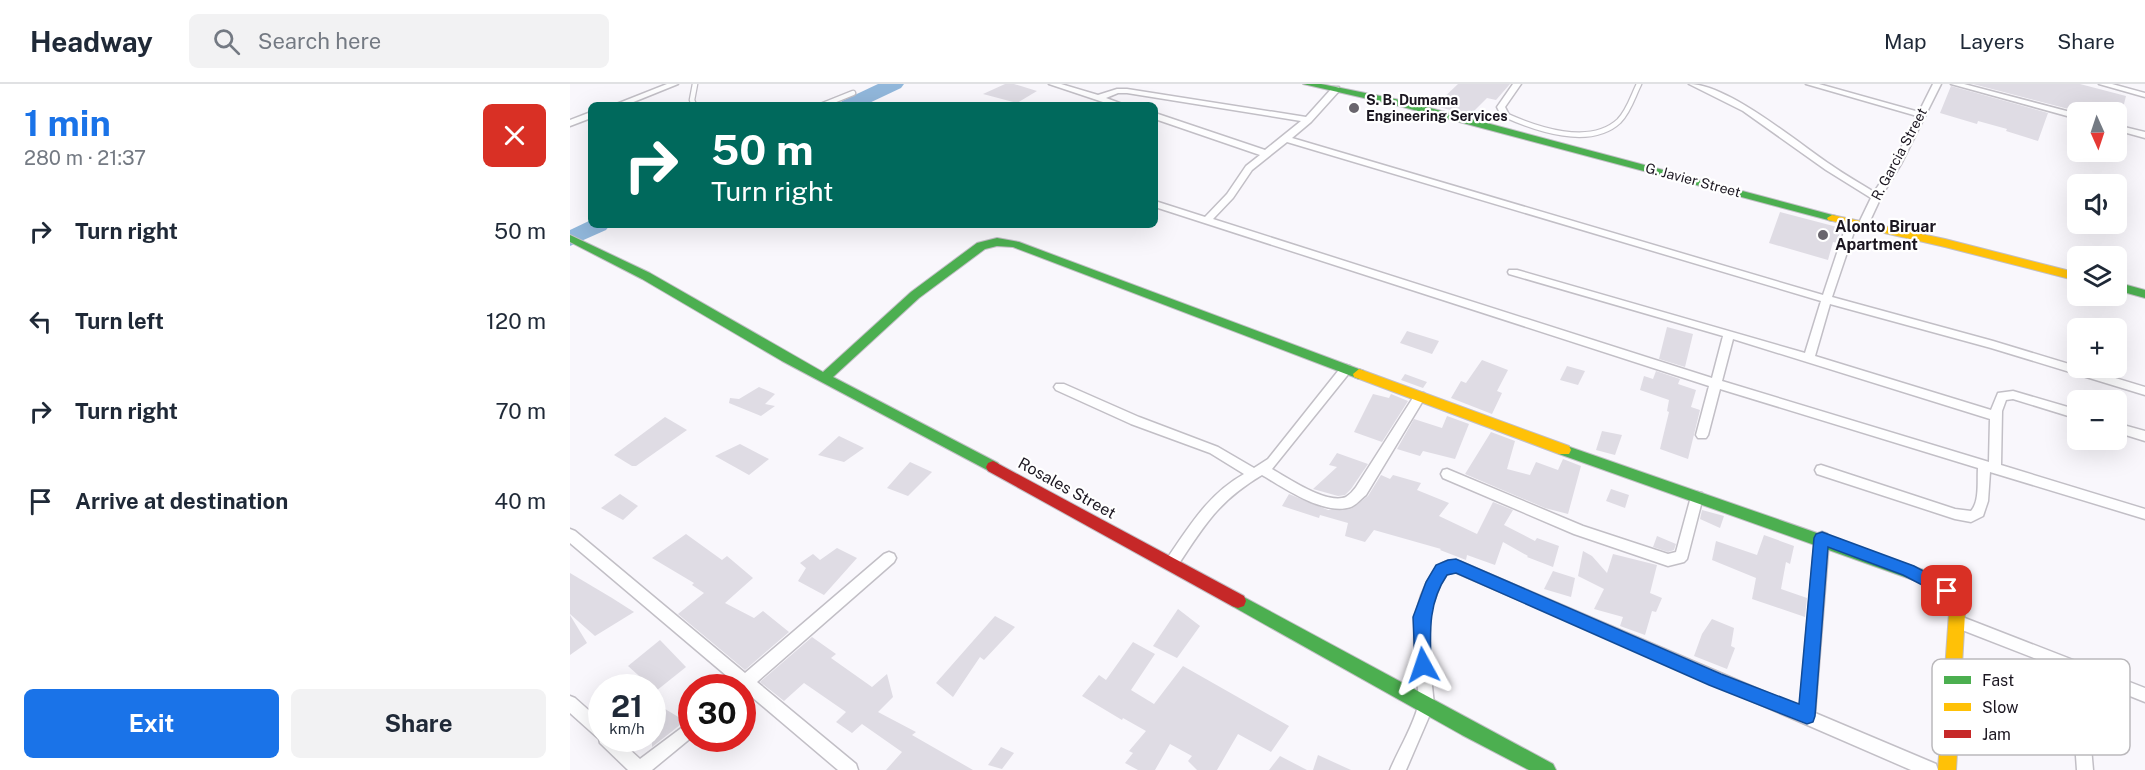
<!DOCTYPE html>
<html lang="en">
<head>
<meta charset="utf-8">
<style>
  :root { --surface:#fff; --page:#f2f2f3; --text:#1f2937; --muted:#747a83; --line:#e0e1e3; --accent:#1a73e8 }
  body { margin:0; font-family:"Public Sans",sans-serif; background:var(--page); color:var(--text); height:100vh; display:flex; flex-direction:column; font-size:22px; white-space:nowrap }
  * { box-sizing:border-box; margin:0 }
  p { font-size:20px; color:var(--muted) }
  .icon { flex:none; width:33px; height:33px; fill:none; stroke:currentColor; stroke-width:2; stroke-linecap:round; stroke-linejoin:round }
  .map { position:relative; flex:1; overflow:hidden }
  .sheet { display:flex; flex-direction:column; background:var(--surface); width:570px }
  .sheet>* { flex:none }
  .banner { position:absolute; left:18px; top:18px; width:570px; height:126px; border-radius:9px; box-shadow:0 6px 24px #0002; background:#00695c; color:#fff; overflow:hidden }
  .needle { width:39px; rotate:177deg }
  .buttons { position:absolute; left:1497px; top:18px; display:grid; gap:12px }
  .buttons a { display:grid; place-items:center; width:60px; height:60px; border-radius:9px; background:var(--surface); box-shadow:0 6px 24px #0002; font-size:30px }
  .speed { position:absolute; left:18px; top:590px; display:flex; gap:12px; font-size:30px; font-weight:700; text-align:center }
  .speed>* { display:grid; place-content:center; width:78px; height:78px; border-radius:50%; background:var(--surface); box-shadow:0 6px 24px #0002; line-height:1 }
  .speed small { font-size:15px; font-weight:400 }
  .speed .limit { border:9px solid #d22; background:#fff; color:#111 }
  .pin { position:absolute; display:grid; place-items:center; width:51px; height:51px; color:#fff; margin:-26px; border-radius:12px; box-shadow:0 3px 9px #0006 }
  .me { position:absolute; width:66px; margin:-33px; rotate:355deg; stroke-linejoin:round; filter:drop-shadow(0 0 4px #0008) }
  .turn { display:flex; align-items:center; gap:21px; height:126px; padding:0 24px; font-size:27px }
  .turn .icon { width:78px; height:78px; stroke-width:2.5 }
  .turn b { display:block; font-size:42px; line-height:51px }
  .round { display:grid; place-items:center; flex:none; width:63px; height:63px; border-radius:9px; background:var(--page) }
  .headline { display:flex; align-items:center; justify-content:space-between; height:102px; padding:0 24px }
  h1 { font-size:36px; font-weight:700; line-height:45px; color:var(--accent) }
  .action { display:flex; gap:12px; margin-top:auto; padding:12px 24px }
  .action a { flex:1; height:69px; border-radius:9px; background:var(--accent); color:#fff; font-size:24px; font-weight:700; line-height:69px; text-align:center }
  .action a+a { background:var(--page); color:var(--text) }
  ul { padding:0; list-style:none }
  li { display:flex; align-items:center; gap:18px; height:90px; padding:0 24px }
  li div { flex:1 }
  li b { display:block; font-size:22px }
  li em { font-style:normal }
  header { display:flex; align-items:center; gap:36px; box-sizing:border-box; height:84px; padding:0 30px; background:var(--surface); border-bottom:2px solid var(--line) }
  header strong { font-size:28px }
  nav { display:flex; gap:33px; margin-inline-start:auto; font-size:21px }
  .search { width:420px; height:54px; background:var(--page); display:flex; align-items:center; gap:15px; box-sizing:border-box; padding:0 21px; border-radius:9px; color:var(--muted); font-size:22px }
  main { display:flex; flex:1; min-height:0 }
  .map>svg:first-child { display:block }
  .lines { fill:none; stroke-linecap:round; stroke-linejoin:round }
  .river { fill:#91b7db; fill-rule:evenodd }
  .building { fill:#dfdce4 }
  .lane-casing { stroke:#c2bfc6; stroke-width:7 }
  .street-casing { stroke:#c2bfc6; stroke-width:3 }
  .fast-casing { stroke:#c2bfc6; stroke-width:2 }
  .slow-casing { stroke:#c2bfc6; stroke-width:2 }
  .jam-casing { stroke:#c2bfc6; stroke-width:2 }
  .lane { stroke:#fefeff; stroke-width:4.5 }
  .street { fill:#fefeff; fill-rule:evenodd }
  .fast { fill:#4caf50; fill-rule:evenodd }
  .slow { fill:#ffc107; fill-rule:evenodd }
  .jam { fill:#c62828; fill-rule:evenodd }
  .route { fill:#1a73e8; stroke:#114b97; stroke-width:1.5 }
  .poi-dot { fill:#69656d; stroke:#fff; stroke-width:2 }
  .labels { text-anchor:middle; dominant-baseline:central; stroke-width:4.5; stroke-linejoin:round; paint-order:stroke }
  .far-poi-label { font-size:14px; font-weight:bold; fill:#1b1620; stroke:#fff; text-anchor:start }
  .far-street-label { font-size:14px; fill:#1b1620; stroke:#fff }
  .poi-label { font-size:16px; font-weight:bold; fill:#1b1620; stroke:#fff; text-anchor:start }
  .street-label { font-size:16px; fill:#1b1620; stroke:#fff }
  .key { fill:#fff; stroke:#bbb9bc; stroke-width:1.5 }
  .key-label { font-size:16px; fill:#1b1620 }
</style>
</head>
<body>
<header>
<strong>Headway</strong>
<div class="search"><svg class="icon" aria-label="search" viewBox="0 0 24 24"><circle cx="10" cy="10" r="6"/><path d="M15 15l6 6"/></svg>Search here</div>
<nav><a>Map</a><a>Layers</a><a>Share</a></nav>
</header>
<main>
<section class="sheet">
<div class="headline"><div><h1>1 min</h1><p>280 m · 21:37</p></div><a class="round" style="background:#d93025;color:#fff"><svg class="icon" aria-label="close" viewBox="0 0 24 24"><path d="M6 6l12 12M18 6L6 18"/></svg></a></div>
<ul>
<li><svg class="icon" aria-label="right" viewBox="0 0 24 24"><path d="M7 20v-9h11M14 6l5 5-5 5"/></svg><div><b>Turn right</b></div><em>50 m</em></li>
<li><svg class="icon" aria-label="left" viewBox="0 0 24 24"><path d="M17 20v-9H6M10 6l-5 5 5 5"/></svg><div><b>Turn left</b></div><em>120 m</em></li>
<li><svg class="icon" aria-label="right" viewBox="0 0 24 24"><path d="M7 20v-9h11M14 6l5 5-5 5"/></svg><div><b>Turn right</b></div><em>70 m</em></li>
<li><svg class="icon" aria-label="arrive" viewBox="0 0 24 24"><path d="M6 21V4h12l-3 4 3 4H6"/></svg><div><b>Arrive at destination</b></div><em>40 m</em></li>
</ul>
<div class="action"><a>Exit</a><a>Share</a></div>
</section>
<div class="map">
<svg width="1575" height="686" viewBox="0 0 1575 686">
  <rect width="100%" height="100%" fill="#f9f7fc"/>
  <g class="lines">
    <g class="river">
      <path d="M308,0H334L331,4L295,21H269L272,17Z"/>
      <path d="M21,136V141H40L36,146L0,162V146Z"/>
    </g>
  </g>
  <g class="building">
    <path d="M435,0H444L467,7L447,19L413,10Z"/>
    <path d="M888,0H940L926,16L917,14L900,31L865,22Z"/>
    <path d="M1403,0H1510L1556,12L1552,28H1510Z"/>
    <path d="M1381,2L1478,29L1468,57L1436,47L1437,45L1408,37L1407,40L1370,29Z"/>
    <path d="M1210,128L1271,144L1267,159L1263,158L1258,176L1199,159Z"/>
    <path d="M1097,243L1123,250L1115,283L1089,275Z"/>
    <path d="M837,247L869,257L862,270L830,259Z"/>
    <path d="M912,276L938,286L927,307L932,309L922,330L881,314L891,297L896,299Z"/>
    <path d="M997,282L1015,287L1008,301L990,296Z"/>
    <path d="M1086,287L1110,295L1108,300L1126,306L1121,323L1130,326L1118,375L1090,365L1099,328L1097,327L1099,316L1070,306L1074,292L1083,295Z"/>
    <path d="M835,290L857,298L853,304L831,296Z"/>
    <path d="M189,303L205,310L195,320L205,322L191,332L159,319L160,314L169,315Z"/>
    <path d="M803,310L819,314L821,310L838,317L812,358L784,348Z"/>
    <path d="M877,332L899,340L885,375L853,367L850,372L827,365L844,335L872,344Z"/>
    <path d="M95,333L117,346L66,382H62L44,371Z"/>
    <path d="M1032,347L1052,351L1045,371L1026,366Z"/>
    <path d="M921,348L945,357L937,385L960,391L966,378L988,386L993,375L1011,382L998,430L975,424L895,390Z"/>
    <path d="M269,352L294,364L274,378L248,371Z"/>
    <path d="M170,360L199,375L179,391L145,372Z"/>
    <path d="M767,369L798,380L781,405L775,411L768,412L743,405L767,383L759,381Z"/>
    <path d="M340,378L362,388L338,412L317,404Z"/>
    <path d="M811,391L820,395L823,391L851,399L847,406L879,419L869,432L907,450L923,418L943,426L934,441L965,457L967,454L989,462L983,483L957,473L958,472L933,458L925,481L897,471L896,476L870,466L871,465L804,446L795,458L775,452L778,439L750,431L749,434L712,422L719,410L758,426L781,425L798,412Z"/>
    <path d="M1041,405L1059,411L1055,424L1036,417Z"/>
    <path d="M50,410L68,422L53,436L31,424Z"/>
    <path d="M1132,426L1154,432L1150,444L1130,435Z"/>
    <path d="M116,450L152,476L157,472L183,494L155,519L184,534L193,527L219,548L175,586L108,530L134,509L122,501L124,499L82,474Z"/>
    <path d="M1194,451L1224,462L1220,480L1216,478L1211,505L1237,514L1235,533L1182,515L1186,494L1142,476L1146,457L1187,471Z"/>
    <path d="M1087,452L1106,460L1104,466L1098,468L1083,463Z"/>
    <path d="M267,464L287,474L254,511L228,497L236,484L230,479L243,470L250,476Z"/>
    <path d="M1013,467L1022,472L1037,489L1043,470L1087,481L1080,509L1092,514L1086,528L1082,527L1075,551L1050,542L1053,533L1024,525L1034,505L1008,492Z"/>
    <path d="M983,487L1005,494L1001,513L974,505Z"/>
    <path d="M0,489L42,514L64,528L25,552L0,530Z"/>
    <path d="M608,525L630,542L607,574L583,562Z"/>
    <path d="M0,531L17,559L0,571Z"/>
    <path d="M425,532L445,543L414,576L410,573L383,613L366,599Z"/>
    <path d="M1142,535L1164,544L1161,562L1165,564L1157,585L1124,572L1132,550Z"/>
    <path d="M242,553L266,570L261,574L302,603L317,590L323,613L308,628L346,648L342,651L403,686H316L332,668L292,640L282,649L266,638L276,628L234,599L214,617L190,598Z"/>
    <path d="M90,556L116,583L86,607L58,582Z"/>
    <path d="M563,558L585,570L561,606L584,620L613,582L719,642L701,668L668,650L647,686H627L618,677L622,672L600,660L585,686H568L555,679L563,669L559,667L576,647L553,634L552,636L512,612L529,591L536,596Z"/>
    <path d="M95,625L115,637L82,663V635Z"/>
    <path d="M431,663L444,669L432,685L418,681Z"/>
    <path d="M748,671L781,686H743Z"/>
    <path d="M710,672L737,686H699Z"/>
  </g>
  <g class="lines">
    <defs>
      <g id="lane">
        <path d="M124,21L122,16L125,0"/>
        <path d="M253,21L283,9"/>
        <path d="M935,31C966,45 1020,64 1049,37C1059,27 1063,12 1069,0"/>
      </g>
      <g id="street">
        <path d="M97,0H108L56,21H44Z"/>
        <path d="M479,0H491L528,11L547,5H557L736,33L763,3H769V7L741,38L722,54L1253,211L1277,139L1279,137H1285L1287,139L1262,213L1423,257L1575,303V311L1421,264L1260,220L1245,272L1421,326L1428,309L1443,307L1508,326V335L1443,315L1436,316L1432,327L1431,381L1575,425V435L1420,388L1418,417L1413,432L1401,438L1385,435L1247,390L1245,386L1247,382L1251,381L1385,425L1401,427C1410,417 1407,397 1408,384L1150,305L1138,351L1136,354H1128L1126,351L1139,302L585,123V117L635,133L657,110L676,82L690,71L585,35V29L695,66L731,37L557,9H548L536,14L555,21H542ZM717,58L1251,217L1235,269L947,186H939L938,188L939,190L1153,252L1142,294L643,135L663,114L682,86ZM1163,255L1420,335L1419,378L1152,297Z"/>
        <path d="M943,0H951L935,23L939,31L932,33L927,23Z"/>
        <path d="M1119,0C1158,0 1228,59 1261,81C1275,91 1290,99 1304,108L1323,80L1347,32L1236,0H1249L1349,28L1363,0H1371L1331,80L1311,113L1298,141L1293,144L1288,141L1301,114L1256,86L1173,27Z"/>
        <path d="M1381,0H1394L1508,30V35Z"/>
        <path d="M1529,0H1542L1575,9V13Z"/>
        <path d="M21,28V34L0,42V36Z"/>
        <path d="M1546,41L1575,48V54L1546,46Z"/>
        <path d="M776,281L780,282L782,285L780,288L702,385C718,394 757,421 776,413C779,411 784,406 786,403L846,309H854L856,312L854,315L796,411C791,415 786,421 781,423C754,432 714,404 692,391C647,418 634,442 606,484L601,486L596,484L594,480L596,476C619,443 638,410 674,390L640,369L561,340L486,306L484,303L486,300H494L569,333L648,363L684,384L698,375L772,282Z"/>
        <path d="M1546,339L1575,347V357L1546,348Z"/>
        <path d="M877,385L1013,442L1098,470L1106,468L1122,409L1127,408L1132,409L1133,413L1117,475L1114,478L1098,482L1004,450L873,394L871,390L873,386Z"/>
        <path d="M0,445L5,447L175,589L314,470L319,468L324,470L326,474L324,478L187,598L286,680L288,686H268L176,608L172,609V603H163L164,598L0,459Z"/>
        <path d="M1252,448L1257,450L1259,454L1245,629L1366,680L1368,686H1341L885,488L877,490L870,501L858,533L857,553L864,621L836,686H820C828,667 843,642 848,622C850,613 847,600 846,590C843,552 841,521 863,488C870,478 879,474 891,478L1230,623L1245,454L1247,450Z"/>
        <path d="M1387,531L1575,604V618L1515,594L1523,686H1507L1500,588L1382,542L1380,537L1382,532Z"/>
        <path d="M0,612L5,614L32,638V654H47L70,675L122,636V653L82,686H58L30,659L29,655L0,629Z"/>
      </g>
      <g id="fast">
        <path d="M733,0H751L830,16L1266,132L1267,134L1262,137L829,22Z"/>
        <path d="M0,151L80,189L253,288L341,208L407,159L427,154L449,158L794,287L795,290L789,295L784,293L443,163L427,162L415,165L349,214L263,293L428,379L430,383L428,387L423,389L212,277L72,195L0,158Z"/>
        <path d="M1546,198L1575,206V214L1546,206Z"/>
        <path d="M994,361L1365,490L1368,495L1365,500L1360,502L989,370L987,366L989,362Z"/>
        <path d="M668,510L983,680L986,686H959L892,651L662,522L660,517L662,512Z"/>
      </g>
      <g id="slow">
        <path d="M1262,131L1375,155L1508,189V197L1375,163L1258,136L1257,134Z"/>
        <path d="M789,285L999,362L1001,366L999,370H989L784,293L783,290Z"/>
        <path d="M1360,488L1386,506L1395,529L1386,686H1368L1379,529L1374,515L1355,500L1352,495L1355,490Z"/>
      </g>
      <path id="jam" d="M423,377L674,512L676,517L674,522L668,524L662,522L418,387L416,383L418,379Z"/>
    </defs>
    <use href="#lane" class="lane-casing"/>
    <use href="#street" class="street-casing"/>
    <use href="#fast" class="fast-casing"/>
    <use href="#slow" class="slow-casing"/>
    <use href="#jam" class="jam-casing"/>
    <use href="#lane" class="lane"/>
    <use href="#street" class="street"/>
    <use href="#fast" class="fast"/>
    <use href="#slow" class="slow"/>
    <use href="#jam" class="jam"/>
  </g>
  <path class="route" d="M1252,448L1344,482L1383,503L1385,507L1383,512L1377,514L1333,491L1258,463L1245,632L1243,638L1237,640L1139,601L886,489L877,491C858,519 860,548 861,581L859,587L853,589L847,587L845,581L843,533L856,498L866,481L878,476L886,475L1151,590L1229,620L1244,454L1246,450Z"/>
  <g class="poi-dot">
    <circle cx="784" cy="24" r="6"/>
    <circle cx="1253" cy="151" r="6"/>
  </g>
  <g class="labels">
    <g class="far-poi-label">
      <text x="796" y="16">S. B. Dumama<tspan x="796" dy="16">Engineering Services</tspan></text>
    </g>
    <g class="far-street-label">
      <text transform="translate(1329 70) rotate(-62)">R. Garcia Street</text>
      <text transform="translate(1123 96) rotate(15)">G. Javier Street</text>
    </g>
    <g class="poi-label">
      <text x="1265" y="142">Alonto Biruar<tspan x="1265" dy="18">Apartment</tspan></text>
    </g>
    <g class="street-label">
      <text transform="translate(497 404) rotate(29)">Rosales Street</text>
    </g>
  </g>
  <rect x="1362" y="575" width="198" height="96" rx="9" class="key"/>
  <rect x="1374" y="592" width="27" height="8" fill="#4caf50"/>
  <rect x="1374" y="619" width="27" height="8" fill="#ffc107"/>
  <rect x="1374" y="646" width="27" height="8" fill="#c62828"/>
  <g class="key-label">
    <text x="1412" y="602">Fast</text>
    <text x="1412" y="629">Slow</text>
    <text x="1412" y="656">Jam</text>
  </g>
</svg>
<div class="buttons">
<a><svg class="needle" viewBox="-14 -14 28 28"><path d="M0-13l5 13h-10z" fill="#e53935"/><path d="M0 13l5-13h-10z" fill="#747a83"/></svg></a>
<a><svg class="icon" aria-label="sound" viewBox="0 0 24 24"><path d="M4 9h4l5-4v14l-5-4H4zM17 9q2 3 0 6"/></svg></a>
<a><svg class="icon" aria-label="layers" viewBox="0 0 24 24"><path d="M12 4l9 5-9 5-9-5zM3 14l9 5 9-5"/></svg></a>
<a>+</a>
<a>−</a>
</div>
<div class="speed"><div>21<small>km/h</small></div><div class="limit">30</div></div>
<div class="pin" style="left:1377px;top:507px;background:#d93025"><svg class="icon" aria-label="arrive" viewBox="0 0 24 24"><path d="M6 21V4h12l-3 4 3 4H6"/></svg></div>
<svg class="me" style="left:853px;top:581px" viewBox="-20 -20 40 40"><path d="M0-17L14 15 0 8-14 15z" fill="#1a73e8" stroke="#fff" stroke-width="4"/></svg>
<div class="banner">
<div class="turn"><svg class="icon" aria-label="right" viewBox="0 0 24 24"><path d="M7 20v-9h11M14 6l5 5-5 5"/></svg><div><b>50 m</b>Turn right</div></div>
</div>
</div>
</main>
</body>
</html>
